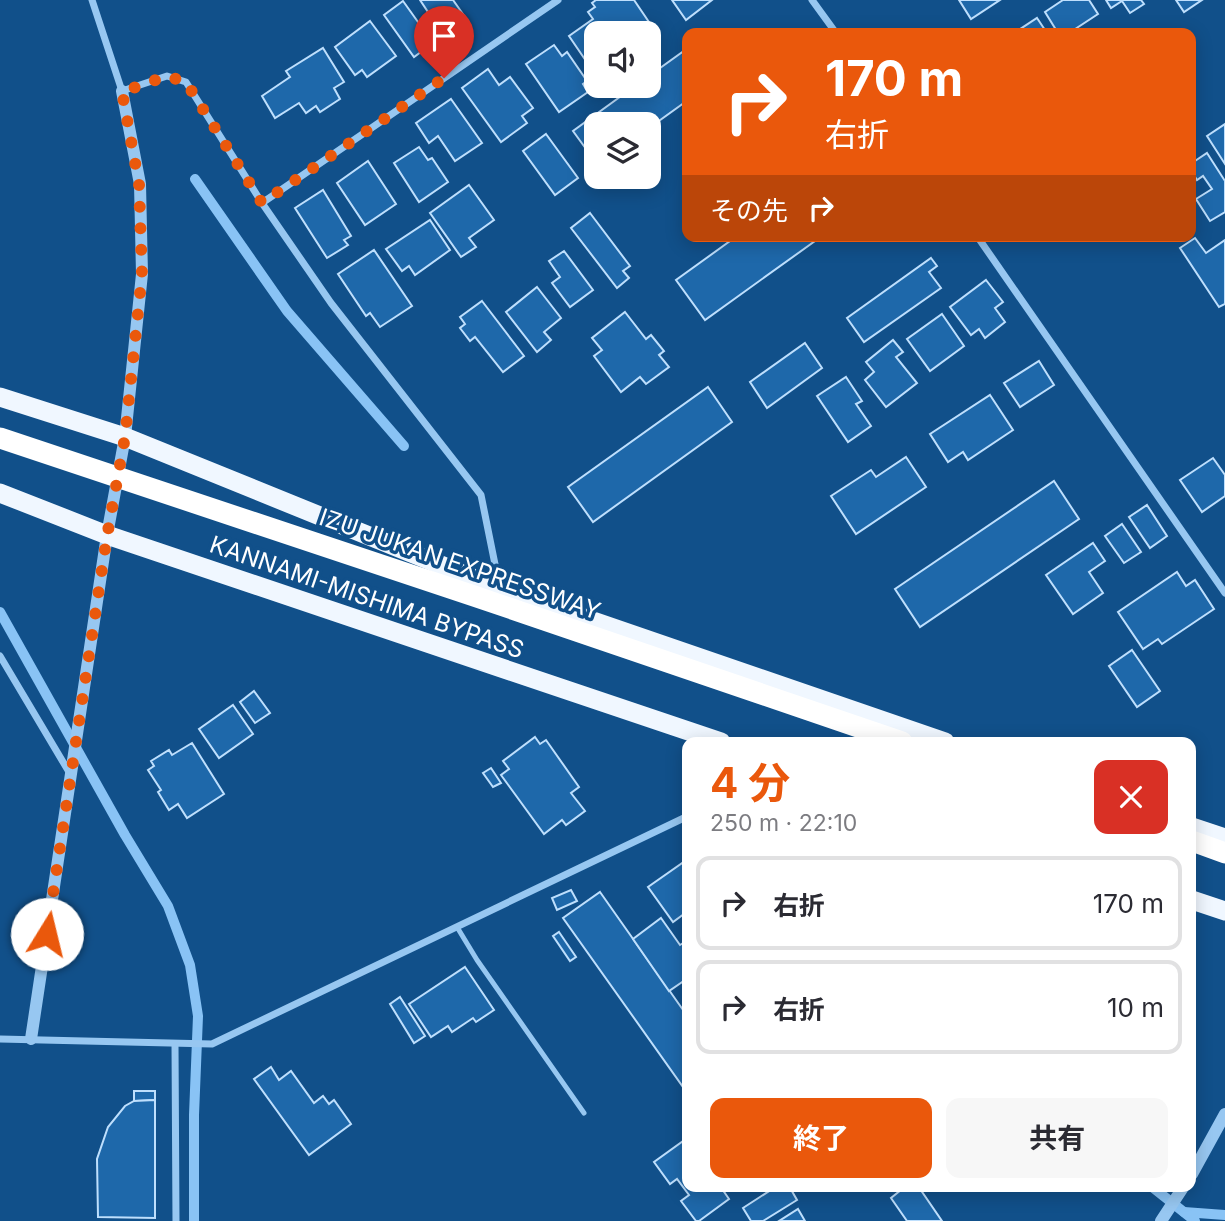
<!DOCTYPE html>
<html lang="ja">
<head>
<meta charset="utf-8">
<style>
  :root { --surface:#fff; --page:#f7f7f7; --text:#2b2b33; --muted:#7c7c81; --line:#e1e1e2; --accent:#ea580c }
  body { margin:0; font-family:Inter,"Noto Sans JP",sans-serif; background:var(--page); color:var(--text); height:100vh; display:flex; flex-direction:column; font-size:26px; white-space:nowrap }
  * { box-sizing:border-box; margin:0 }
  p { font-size:23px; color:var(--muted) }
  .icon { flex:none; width:38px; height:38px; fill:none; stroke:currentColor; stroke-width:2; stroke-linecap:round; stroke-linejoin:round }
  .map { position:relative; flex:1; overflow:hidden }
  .side { position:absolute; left:682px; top:737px; width:514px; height:455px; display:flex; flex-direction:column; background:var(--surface); border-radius:14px; box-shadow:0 4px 18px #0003 }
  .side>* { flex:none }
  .hud { position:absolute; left:682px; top:28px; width:514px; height:214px; border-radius:14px; box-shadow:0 4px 18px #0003; background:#ea580c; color:#fff; overflow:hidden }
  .buttons { position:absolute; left:584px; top:21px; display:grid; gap:14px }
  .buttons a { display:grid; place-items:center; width:77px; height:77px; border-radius:14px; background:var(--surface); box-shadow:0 4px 18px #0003; font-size:35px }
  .pin { position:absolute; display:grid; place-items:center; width:60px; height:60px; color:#fff; margin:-72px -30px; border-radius:50% 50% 50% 0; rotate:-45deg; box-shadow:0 0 7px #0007 }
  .pin .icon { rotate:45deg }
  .me { position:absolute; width:77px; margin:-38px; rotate:9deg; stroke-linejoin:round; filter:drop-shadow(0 0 5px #0008) }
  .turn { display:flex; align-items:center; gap:24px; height:147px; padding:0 28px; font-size:32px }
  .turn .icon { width:91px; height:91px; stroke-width:2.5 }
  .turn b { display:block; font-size:49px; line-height:60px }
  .then { display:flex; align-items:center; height:66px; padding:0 28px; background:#0003; gap:14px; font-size:26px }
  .round { display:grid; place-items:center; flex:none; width:74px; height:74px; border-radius:14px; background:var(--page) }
  .summary { display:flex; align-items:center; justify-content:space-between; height:119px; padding:0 28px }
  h1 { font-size:42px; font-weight:700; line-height:52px; color:var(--accent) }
  .cta { display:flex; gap:14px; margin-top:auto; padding:14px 28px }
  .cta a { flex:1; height:80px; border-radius:14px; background:var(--accent); color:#fff; font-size:28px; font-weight:700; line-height:80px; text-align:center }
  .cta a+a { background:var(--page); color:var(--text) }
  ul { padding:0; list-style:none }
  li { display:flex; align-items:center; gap:21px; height:94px; margin:0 14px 10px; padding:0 14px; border:4px solid var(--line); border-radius:14px }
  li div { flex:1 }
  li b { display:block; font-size:26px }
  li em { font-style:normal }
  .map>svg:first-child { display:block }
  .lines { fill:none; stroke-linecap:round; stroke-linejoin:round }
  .stream { stroke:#89c3f5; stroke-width:10 }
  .building { fill:#1e68aa; stroke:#bedffd; stroke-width:2 }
  .service { stroke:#97c7f1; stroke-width:5 }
  .minor { stroke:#97c7f1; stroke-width:7 }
  .tertiary { stroke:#97c7f1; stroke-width:12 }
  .trunk { stroke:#f0f7ff; stroke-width:19 }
  .motorway { stroke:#fff; stroke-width:21 }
  .motorway-bridge { stroke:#fff; stroke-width:21 }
  .route { stroke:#ea580c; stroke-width:12; stroke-dasharray:0 21.6 }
  .labels { text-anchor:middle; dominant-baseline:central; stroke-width:7; stroke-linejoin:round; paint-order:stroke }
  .street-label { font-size:24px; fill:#fff; stroke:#11508a }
</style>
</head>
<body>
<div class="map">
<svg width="1225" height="1221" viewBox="0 0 1225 1221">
  <rect width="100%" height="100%" fill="#11508a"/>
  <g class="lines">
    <g class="stream">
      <path d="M195,179L287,311L404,446"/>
      <path d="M0,612L125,835L168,906L190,965L198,1016L194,1115V1221"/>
      <path d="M1151,1186L1195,1221"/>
      <path d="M1184,1212L1225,1215"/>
    </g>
  </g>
  <g class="building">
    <path d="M420,0H453L465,17L442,33Z"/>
    <path d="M596,0H634L653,28L646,33H597V77L569,36L593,19L588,12L595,7L592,3Z"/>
    <path d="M672,0H712L686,20Z"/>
    <path d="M959,0H1000L971,19Z"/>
    <path d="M1063,0H1089L1098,14L1069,33H1058L1045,12Z"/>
    <path d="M1106,0H1141L1144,4L1130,13L1122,1L1111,8Z"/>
    <path d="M1176,0H1202L1184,12Z"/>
    <path d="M403,1L433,43L414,57L384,15Z"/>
    <path d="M1037,18L1047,33H1014Z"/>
    <path d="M370,21L396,56L367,77L362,70L355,75L335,47Z"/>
    <path d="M554,45L562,56L567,52L587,81L583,84L588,92L559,112L526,64Z"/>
    <path d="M323,48L344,82L334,88L340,99L320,112L316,106L306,113L299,103L275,118L262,96L290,77L286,71Z"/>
    <path d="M688,48V100L649,128V124H597V164L573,131L635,86H649V76Z"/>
    <path d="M488,69L499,85L510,77L533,108L522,116L527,123L501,142L462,88Z"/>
    <path d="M451,99L482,143L455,161L438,136L429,143L416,123Z"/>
    <path d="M1225,124V164L1207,136Z"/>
    <path d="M546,134L578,178L555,195L523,151Z"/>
    <path d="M419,147L428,160L432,158L448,182L419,202L394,163Z"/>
    <path d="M1207,153L1225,181V212L1210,221L1196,199L1212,189L1203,176L1197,180L1192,172V163Z"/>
    <path d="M368,161L396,204L365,225L337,183Z"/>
    <path d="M469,185L494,220L469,238L476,247L461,257L430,213Z"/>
    <path d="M323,190L351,236L344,240L348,245L327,258L295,208Z"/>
    <path d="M590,213L630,266L623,271L629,278L617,288L571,228Z"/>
    <path d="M430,220L450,250L415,275L409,266L402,271L386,249Z"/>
    <path d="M737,236H822L705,320L676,280Z"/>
    <path d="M1195,238L1206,253L1225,240V304L1219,307L1180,248Z"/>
    <path d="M374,250L412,306L380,327L370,313L366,316L338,274Z"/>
    <path d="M564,251L593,290L570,307L552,283L560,277L549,261Z"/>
    <path d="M931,258L937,266L929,272L941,288L864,342L847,318Z"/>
    <path d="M986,280L1003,302L995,308L1005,322L985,338L979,329L971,335L950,307Z"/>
    <path d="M537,287L561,318L544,332L551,340L537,352L506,312Z"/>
    <path d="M482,301L524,356L503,372L475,337L470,341L460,328L465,324L460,317Z"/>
    <path d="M625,312L646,339L651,335L664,351L659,355L669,367L646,384L640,377L621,392L594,356L602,350L592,338Z"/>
    <path d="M942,314L964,346L930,371L907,339Z"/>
    <path d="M893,340L903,352L896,357L917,383L886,407L865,380L874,372L866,362Z"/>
    <path d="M805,343L822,368L767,408L750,382Z"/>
    <path d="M1039,361L1054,385L1020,407L1004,383Z"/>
    <path d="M846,377L862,401L856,404L871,426L848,442L817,396Z"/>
    <path d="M708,387L732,422L593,522L568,487Z"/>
    <path d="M990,395L1013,430L968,460L963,452L948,462L930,434Z"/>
    <path d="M906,457L926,487L856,534L831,496L871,470L876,477Z"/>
    <path d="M1213,458L1225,475V496L1202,512L1180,480Z"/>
    <path d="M1054,481L1079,519L920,627L895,589Z"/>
    <path d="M1147,505L1167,536L1150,548L1129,517Z"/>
    <path d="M1122,524L1141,552L1124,563L1105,536Z"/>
    <path d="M1093,543L1105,561L1089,572L1103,593L1073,614L1046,575Z"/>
    <path d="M1177,572L1186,586L1195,580L1214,609L1162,644L1158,639L1143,649L1118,612Z"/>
    <path d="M1132,650L1160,691L1137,707L1109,666Z"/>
    <path d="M254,691L270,713L255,723L240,702Z"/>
    <path d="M233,705L253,734L219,758L199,729Z"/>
    <path d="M535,737L540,744L546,740L579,787L571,793L585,811L566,825L562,820L544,834L501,775L509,769L503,761Z"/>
    <path d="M192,743L224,794L187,818L178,804L169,810L158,792L161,790L148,770L154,766L151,761L169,750L172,755Z"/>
    <path d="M491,768L501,783L493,787L483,773Z"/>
    <path d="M688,859V911L673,922L648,887Z"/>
    <path d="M571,890L577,901L557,910L552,898Z"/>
    <path d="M600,892L688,1017V1094L563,918Z"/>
    <path d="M661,918L680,945L688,940V978L669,991L633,939Z"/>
    <path d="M559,932L576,957L570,961L553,936Z"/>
    <path d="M465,967L494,1010L476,1022L473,1018L452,1032L448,1026L431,1037L409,1004Z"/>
    <path d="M400,997L425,1036L414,1043L390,1004Z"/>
    <path d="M271,1067L279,1080L291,1071L314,1103L323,1096L329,1104L334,1100L351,1124L309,1155L254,1079Z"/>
    <path d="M134,1091H155V1100L134,1101Z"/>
    <path d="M155,1100V1218L98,1217L97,1159L108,1127L125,1106L134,1101Z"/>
    <path d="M686,1139L688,1186H720L729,1199L699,1221H696L681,1201L689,1195L677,1179L670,1184L654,1162Z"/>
    <path d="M777,1186H789L797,1200L763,1221H751L743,1208Z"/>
    <path d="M906,1186H918L942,1221H907L891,1198Z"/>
    <path d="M798,1209L805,1221H779Z"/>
  </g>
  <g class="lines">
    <path class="service" d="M457,927L477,960L584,1113"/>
    <g class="minor">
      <path d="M92,0L122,91L167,76L186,82L262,203L331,303L481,495L499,584"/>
      <path d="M812,0L836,33"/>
      <path d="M262,203L558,0"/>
      <path d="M977,236L1225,593"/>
      <path d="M0,656L69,772"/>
      <path d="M0,1039L212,1044L688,816"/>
      <path d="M175,1044L176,1221"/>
    </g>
    <g class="tertiary">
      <path d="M31,1039L107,535L125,437L142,274L140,184L122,91"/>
      <path d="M1192,1174L1225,1114"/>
      <path d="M1161,1221L1184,1186"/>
    </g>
    <g class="trunk">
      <path d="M0,397L125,437L500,589L945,742"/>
      <path d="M0,493L107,535L721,742"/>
      <path d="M1192,827L1225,838"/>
      <path d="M1192,900L1225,911"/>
    </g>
    <path class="motorway" d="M1192,841L1225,853"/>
    <path class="motorway-bridge" d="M0,438L474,596L902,742"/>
  </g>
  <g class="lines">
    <path class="route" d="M47,934L107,536L125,437L142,274L139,184L122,92L167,76L186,82L262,203L444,78"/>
  </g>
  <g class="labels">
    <g class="street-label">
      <text transform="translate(460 564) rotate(19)">IZU JUKAN EXPRESSWAY</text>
      <text transform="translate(367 597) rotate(19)">KANNAMI-MISHIMA BYPASS</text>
    </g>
  </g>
</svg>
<div class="buttons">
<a><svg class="icon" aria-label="sound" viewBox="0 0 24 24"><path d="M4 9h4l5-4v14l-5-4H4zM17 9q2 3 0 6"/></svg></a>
<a><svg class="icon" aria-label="layers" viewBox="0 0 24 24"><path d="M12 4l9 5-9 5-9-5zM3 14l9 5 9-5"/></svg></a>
</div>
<div class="pin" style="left:444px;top:78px;background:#d93025"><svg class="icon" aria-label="arrive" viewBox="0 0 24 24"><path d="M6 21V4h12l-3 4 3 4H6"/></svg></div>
<svg class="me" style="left:47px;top:934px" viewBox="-20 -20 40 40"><circle r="19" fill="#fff"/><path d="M0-13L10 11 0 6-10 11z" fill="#ea580c"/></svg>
<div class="hud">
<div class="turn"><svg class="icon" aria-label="right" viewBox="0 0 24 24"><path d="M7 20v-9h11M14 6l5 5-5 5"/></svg><div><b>170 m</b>右折</div></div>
<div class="then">その先<svg class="icon" aria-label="right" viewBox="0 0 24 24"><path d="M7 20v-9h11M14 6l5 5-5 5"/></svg></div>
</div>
<section class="side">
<div class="summary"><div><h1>4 分</h1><p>250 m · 22:10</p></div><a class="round" style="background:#d93025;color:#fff"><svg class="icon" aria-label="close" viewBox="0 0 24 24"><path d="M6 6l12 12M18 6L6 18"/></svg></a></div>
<ul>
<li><svg class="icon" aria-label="right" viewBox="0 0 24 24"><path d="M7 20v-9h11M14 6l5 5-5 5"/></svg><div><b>右折</b></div><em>170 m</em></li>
<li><svg class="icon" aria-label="right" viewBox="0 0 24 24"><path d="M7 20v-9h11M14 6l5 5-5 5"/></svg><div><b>右折</b></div><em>10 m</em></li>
</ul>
<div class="cta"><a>終了</a><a>共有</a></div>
</section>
</div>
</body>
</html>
